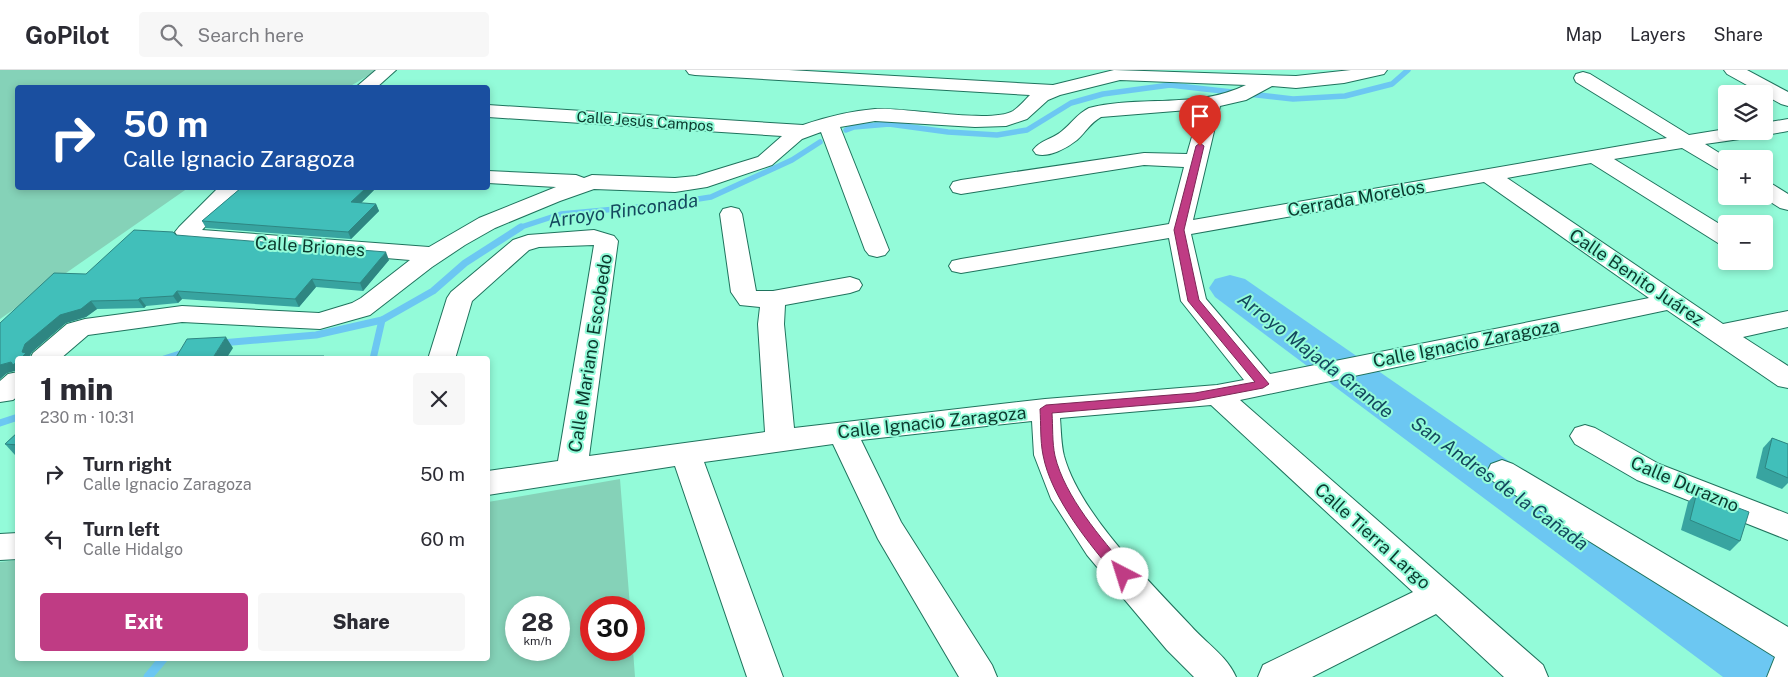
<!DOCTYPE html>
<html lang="en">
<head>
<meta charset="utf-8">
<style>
  :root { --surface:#fff; --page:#f7f7f7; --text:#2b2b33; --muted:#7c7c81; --line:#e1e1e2; --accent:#bf3c84 }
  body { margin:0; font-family:"Public Sans",sans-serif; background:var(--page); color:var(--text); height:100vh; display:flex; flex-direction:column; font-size:19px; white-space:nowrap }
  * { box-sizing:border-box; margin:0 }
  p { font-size:16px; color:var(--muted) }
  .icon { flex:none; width:28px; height:28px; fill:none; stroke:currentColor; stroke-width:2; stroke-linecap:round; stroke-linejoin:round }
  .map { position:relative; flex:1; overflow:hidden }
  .details { position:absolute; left:15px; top:286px; width:475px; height:305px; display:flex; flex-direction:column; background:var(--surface); border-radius:5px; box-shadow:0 2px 8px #0003 }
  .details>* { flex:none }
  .guide { position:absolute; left:15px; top:15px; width:475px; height:105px; border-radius:5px; box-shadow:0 2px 8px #0003; background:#1a4fa0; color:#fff; overflow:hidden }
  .tools { position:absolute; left:1718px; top:15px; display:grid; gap:10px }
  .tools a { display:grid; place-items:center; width:55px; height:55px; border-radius:5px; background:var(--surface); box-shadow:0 2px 8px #0003; font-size:25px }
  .speed { position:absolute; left:505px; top:526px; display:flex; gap:10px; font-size:25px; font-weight:700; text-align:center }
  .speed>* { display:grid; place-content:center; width:65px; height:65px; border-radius:50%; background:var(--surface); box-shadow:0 2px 8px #0003; line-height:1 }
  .speed small { font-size:12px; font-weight:400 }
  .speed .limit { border:8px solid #d22; background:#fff; color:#111 }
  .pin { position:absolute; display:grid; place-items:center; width:42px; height:42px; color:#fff; margin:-51px -21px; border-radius:50% 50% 50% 0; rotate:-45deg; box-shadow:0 0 5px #0007 }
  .pin .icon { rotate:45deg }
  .me { position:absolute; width:55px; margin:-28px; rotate:320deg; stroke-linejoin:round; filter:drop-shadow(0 0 4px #0008) }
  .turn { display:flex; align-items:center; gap:18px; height:105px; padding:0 25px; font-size:22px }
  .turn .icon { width:65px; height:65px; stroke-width:2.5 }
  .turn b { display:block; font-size:35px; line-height:42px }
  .round { display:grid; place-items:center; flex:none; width:52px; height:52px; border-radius:5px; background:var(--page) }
  .summary { display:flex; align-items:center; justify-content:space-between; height:85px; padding:0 25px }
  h1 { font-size:30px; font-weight:800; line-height:38px }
  .cta { display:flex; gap:10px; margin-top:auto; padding:10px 25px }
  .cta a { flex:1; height:58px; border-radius:5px; background:var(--accent); color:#fff; font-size:20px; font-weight:800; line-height:58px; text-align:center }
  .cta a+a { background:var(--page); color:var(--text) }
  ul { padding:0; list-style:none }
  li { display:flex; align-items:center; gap:15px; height:65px; padding:0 25px }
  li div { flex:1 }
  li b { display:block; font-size:19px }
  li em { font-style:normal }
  header { display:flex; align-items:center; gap:30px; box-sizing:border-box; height:70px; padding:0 25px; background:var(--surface); border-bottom:1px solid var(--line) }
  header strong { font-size:24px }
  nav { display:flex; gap:28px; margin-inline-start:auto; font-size:18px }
  .search { width:350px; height:45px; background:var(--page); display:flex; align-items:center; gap:12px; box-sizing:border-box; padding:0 18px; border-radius:5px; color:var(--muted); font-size:19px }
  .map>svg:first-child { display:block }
  .green { fill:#85d2b8; fill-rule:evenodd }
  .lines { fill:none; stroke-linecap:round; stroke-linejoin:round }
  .stream-far2 { stroke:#6cc7f2; stroke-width:5.5 }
  .stream-far1 { stroke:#6cc7f2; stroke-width:7 }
  .stream { stroke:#6cc7f2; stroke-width:9 }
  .river { fill:#6cc7f2; fill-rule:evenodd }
  .minor-casing { stroke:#1f735d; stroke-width:2 }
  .minor { fill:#fff; fill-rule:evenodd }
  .wall { fill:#38a4a0 }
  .shaded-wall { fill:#2e8682 }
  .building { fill:#41bfba; stroke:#2e8682 }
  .route { fill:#bf3c84; stroke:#7c2756 }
  .labels { text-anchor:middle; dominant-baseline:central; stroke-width:4; stroke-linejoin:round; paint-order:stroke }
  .far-street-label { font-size:15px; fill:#0b3a2e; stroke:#93fbd9 }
  .street-label { font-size:18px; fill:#0b3a2e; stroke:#93fbd9 }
  .water-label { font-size:19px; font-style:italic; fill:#14485e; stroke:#93fbd9 }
</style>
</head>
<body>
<header>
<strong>GoPilot</strong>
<div class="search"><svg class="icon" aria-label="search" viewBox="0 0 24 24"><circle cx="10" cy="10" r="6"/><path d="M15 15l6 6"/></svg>Search here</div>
<nav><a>Map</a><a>Layers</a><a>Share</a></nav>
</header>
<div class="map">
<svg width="1788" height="607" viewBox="0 0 1788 607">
  <rect width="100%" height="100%" fill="#93fbd9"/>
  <g class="green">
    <path d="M0,0H378L347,18H18V118H188L0,249Z"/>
    <path d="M620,409L630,537L591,538V580H633L635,607H0V492L17,490L18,589H488V432ZM516,538H559V580H516Z"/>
  </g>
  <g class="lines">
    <g class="stream-far2">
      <path d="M846,60L854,57L889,54L948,62L997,65L1027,60L1071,33L1103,24L1170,15L1293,29L1345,26L1392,14L1408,0"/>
      <path d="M518,158L561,144L660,135L711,127L792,90L820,72"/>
    </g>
    <g class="stream-far1">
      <path d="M1230,218L1411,357"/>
      <path d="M221,273L316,265L382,250L433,221L465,193L521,157"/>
      <path d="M164,289L186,282"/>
      <path d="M373,289L382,250"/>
      <path d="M0,353L18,347"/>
    </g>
    <g class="stream">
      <path d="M1409,356L1736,607"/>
      <path d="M148,607L163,589"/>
    </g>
    <path class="river" d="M1230,205L1245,209L1788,584V607H1723L1215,227L1209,218L1215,209Z"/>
    <defs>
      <g id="minor">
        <path d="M376,0H396L376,18H355Z"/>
        <path d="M686,0H789L1053,15L1114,0L1296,6L1351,0H1387L1384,4L1344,13L1296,18L1272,16L1246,30L1220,36L1193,150L1667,68L1576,12L1574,8L1576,4L1583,2L1590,4L1689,65L1726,59V61H1764V53L1788,49V61C1760,66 1734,70 1705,74L1729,89H1726V102L1719,100L1682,78L1614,89L1726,158V175L1718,173L1591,93L1507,108L1723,254L1788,241V257L1743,267L1788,296V318L1778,316L1667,240L1240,330L1543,595L1548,607H1504L1436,544L1312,607H1258L1263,595L1413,522L1211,335L1060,348C1061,360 1061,374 1064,386C1080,444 1150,512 1191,556C1206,573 1227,586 1236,607H1194L1167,580L1087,485L1051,429L1034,385L1032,351L861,370L901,452L992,595L997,607H959L878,469L833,374L704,392L783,607H747L675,396L488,425V401L558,391L594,175L539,177L529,180L472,231L455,289H428L447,228L451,222L513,170L528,165L594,160L614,166L618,171L589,386L765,362L758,254L760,237L740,235L731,222L720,144L723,139L731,137L739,139L742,144L756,221H773L850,207L859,210L862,215L859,220L850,223L785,235L784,254L794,358L1045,329L1217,315L1244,310L1181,231L1169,168L961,203L952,201L949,196L952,191L961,189L1169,154L1184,97L1144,95L961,124L953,122L950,117L953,112L961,110L1144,83L1187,84L1200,39L1101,47C1090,53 1086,62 1077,70C1067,78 1049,88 1036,84L1033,80C1040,70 1053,69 1062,61C1072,53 1077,44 1089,38C1140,25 1198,39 1246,15L1120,10L1060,25L1048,30L1027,49L1006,56L975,57L875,51L840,57L889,180L885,185L877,187L869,185L865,180L821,62L802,69L772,95L707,117L675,122L594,119L560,131L495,158L465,175L432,197L370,245L320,259L182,252L88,265L60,289H30L33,283L67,254L85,249L182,236L319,243L352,233L361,228L410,190L181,171L175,162L179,157L218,118H241L202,160L429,177L479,148L556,117L488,113V101L576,105L584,108L592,105L675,108L696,106L758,87L782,66L488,47V35L803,55C826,47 851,41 875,39C904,37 991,54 1013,41C1019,37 1025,30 1030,25L695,5L689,4ZM1484,112L1649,228L1270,304L1206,229L1191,164Z"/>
        <path d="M1724,0H1747L1788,22V36L1781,34L1727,4Z"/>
        <path d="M1764,112L1772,114L1788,124V140L1780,138L1761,126H1764Z"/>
        <path d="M18,302V326L13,330L0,332V311L8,304Z"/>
        <path d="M1585,355L1595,358L1659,394L1788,444V470L1637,410L1575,374L1570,366L1575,358Z"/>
        <path d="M1502,390L1513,394L1788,557V607H1767L1775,587L1491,410L1487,402L1491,394Z"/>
        <path d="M18,463V489L0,490V464Z"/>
      </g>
    </defs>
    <use href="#minor" class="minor-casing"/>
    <use href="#minor" class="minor"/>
  </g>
  <g class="wall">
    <path d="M241,118H373L374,120L361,133L376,134L379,141L351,169L206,158L202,151Z"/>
    <path d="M176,165L389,190L363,221L316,217L299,237L182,229L178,233L146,236L144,238L97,239L86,247L66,253L32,282L29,287L17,300L7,303L0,309V253L86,204Z"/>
    <path d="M18,362V385H15L5,374Z"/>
    <path d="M1772,368L1788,374V413L1782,419L1756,408L1763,378Z"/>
    <path d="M1697,422L1740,471L1730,481L1681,460L1688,432Z"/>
  </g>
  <g class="shaded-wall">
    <path d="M366,118H373L374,120L355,139L351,132Z"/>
    <path d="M376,134L379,141L351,169L348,162Z"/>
    <path d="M386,182L389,190L363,221L360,213Z"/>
    <path d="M312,209L316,217L299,237L295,229Z"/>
    <path d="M177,221L182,229L178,233L173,226Z"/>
    <path d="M140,228L146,236L144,238L138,230Z"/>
    <path d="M91,231L97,239L86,247L66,253L32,282L29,287L31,289H20L22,282L25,274L60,245Z"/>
    <path d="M226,267L233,278L226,289L214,286Z"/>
    <path d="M18,291V300L7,303L0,309V295Z"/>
  </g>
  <g class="building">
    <path d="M241,118H366L351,132L376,134L348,162L202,151Z"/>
    <path d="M134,160L173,162L176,165L386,182L360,213L312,209L295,229L177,221L173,226L140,228L138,230L91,231L81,239L60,245L25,274L22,282L26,283L20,289H18V291L13,295L11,292L0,295V253L54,203L86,204Z"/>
    <path d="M226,267L214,286H324L322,289H175L187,269Z"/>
    <path d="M18,362V375L5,374Z"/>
    <path d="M1772,368L1788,374V408L1765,398Z"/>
    <path d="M1697,422L1749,442L1740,471L1690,450Z"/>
  </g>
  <path class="route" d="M1200,73L1204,76L1184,160L1199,230L1269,314L1263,318L1195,331L1052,343C1053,357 1052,372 1055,386C1065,427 1101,468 1128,500L1130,504L1128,508L1123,510L1118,508C1090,475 1051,428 1043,385C1040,370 1041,354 1040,339L1046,335L1195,323L1255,312L1188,231L1174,160L1196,76Z"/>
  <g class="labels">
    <g class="far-street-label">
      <text transform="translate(645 51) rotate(4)">Calle Jesús Campos</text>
    </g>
    <g class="street-label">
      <text transform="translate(1356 128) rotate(-10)">Cerrada Morelos</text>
      <text transform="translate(310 176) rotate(4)">Calle Briones</text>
      <text transform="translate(1637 207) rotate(34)">Calle Benito Juárez</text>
      <text transform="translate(1466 273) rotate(-11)">Calle Ignacio Zaragoza</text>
      <text transform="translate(590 283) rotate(-81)">Calle Mariano Escobedo</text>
      <text transform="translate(932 352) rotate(-6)">Calle Ignacio Zaragoza</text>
      <text transform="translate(1685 414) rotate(23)">Calle Durazno</text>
      <text transform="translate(1373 466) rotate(42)">Calle Tierra Largo</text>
    </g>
    <g class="water-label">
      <text transform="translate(623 140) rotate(-8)">Arroyo Rinconada</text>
      <text transform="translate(1316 285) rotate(38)">Arroyo Majada Grande</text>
      <text transform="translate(1500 413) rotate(36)">San Andres de la Cañada</text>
    </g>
  </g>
</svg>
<div class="tools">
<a><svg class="icon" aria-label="layers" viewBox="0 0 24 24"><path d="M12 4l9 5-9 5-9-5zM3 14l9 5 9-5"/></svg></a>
<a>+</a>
<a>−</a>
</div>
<div class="speed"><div>28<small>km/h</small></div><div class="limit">30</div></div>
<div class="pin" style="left:1200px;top:76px;background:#d93025"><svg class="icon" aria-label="arrive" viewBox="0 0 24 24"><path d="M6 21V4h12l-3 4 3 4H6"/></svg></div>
<svg class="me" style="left:1123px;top:504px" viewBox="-20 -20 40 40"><circle r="19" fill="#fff"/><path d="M0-13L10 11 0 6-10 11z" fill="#bf3c84"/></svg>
<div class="guide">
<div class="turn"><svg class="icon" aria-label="right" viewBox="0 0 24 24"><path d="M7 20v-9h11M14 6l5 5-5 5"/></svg><div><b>50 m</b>Calle Ignacio Zaragoza</div></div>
</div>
<section class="details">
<div class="summary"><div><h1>1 min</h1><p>230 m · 10:31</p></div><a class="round"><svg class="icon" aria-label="close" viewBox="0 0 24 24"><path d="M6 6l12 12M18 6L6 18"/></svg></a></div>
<ul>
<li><svg class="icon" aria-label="right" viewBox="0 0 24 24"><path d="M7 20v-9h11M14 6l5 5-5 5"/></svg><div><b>Turn right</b><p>Calle Ignacio Zaragoza</p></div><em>50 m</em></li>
<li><svg class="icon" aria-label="left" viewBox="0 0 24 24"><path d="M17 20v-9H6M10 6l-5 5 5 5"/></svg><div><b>Turn left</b><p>Calle Hidalgo</p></div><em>60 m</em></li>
</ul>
<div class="cta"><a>Exit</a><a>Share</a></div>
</section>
</div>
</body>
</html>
